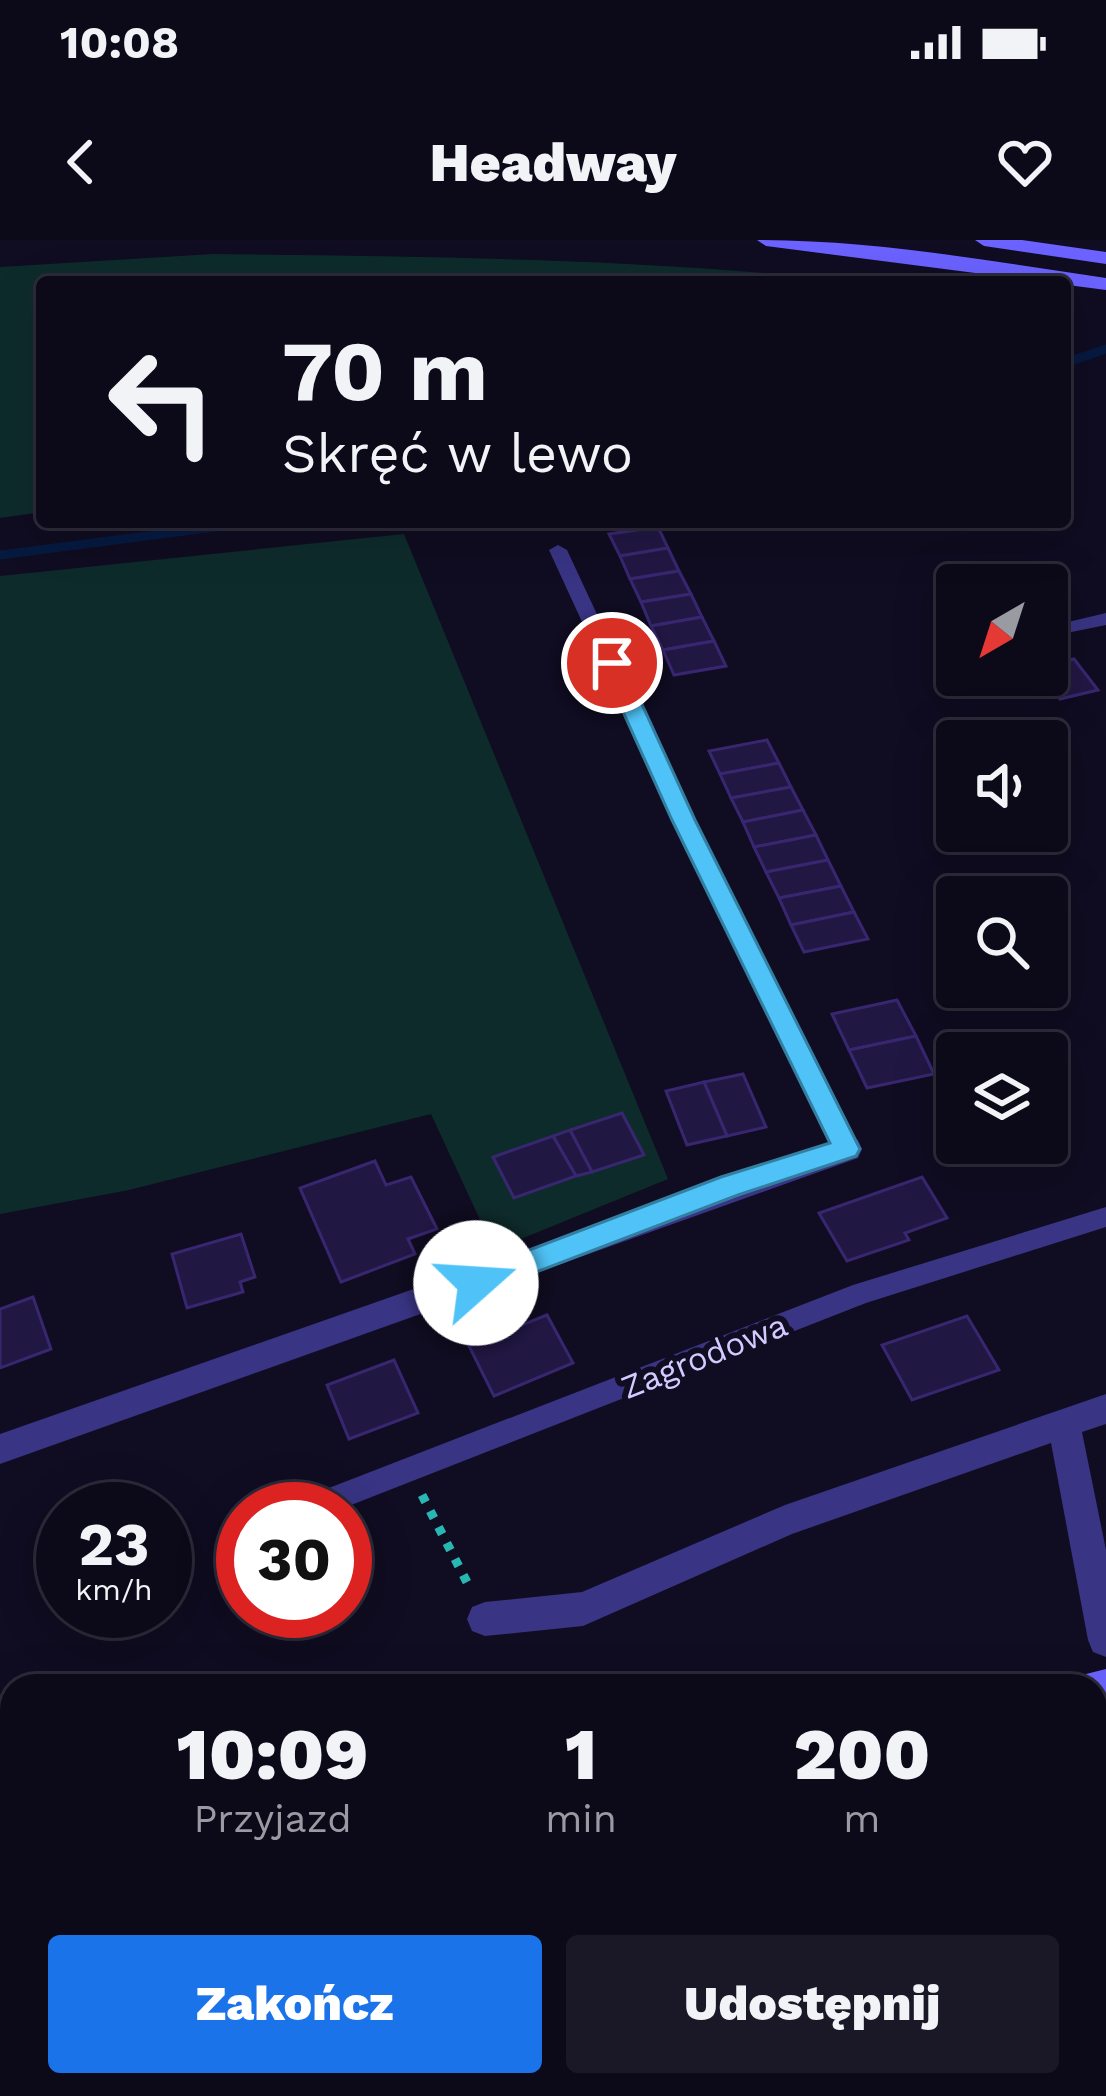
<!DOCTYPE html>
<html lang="pl">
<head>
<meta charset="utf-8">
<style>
  :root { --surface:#0c0919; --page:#1a1726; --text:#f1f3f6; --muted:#9a9aa2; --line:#2c2a38; --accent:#1a73e8 }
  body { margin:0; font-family:"Work Sans",sans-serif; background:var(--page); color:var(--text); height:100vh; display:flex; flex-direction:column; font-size:45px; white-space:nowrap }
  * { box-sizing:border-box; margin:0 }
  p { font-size:39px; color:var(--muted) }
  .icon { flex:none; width:66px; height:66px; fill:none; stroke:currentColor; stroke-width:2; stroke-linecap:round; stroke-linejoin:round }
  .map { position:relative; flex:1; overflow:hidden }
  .sheet { position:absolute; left:0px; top:1434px; width:1107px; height:423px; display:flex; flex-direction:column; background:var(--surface); border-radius:36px 36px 0 0; box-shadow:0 12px 48px #0002,0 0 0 3px var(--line) }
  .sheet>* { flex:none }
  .hud { position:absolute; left:36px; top:36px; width:1035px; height:252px; border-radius:12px; box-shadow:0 12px 48px #0002,0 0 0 3px var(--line); background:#0c0919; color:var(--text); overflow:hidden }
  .needle { width:78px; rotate:219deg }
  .fabs { position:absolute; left:936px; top:324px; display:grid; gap:24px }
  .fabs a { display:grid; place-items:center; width:132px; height:132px; border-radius:12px; background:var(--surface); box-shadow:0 12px 48px #0002,0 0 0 3px var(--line); font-size:60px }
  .speed { position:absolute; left:36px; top:1242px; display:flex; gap:24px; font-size:60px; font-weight:700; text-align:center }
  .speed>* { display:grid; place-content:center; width:156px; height:156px; border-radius:50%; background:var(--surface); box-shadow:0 12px 48px #0002,0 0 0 3px var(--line); line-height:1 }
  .speed small { font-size:30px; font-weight:400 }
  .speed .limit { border:18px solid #d22; background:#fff; color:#111 }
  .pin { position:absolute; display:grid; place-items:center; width:102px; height:102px; color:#fff; margin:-51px; border:6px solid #fff; border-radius:50%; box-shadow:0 3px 12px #0007 }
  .me { position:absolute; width:132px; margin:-66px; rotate:71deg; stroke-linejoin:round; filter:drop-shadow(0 0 9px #0008) }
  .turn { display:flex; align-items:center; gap:42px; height:252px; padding:0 48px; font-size:54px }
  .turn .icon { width:156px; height:156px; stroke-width:2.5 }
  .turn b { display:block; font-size:84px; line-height:102px }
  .eta { display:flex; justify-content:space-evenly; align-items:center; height:204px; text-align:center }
  .eta b { font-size:72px; font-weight:800; line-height:84px }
  .action { display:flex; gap:24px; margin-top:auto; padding:24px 48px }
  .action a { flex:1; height:138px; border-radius:12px; background:var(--accent); color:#fff; font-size:48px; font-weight:800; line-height:138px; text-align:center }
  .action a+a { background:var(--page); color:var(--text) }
  .status { display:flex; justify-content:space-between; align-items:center; height:84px; padding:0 60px; background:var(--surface); direction:ltr }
  .status svg { height:33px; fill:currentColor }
  header { display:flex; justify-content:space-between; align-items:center; height:156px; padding:0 48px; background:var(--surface); font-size:54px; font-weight:800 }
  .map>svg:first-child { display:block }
  .green { fill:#0e2b2b }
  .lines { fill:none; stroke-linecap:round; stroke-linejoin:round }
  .stream { stroke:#06193f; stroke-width:9 }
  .building { fill:#211743; stroke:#382770; stroke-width:3 }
  .path { stroke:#27b8b3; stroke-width:9; stroke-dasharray:8 10; stroke-linecap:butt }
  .lane { fill:#393483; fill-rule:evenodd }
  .street { fill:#393483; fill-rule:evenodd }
  .secondary { fill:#6b62ff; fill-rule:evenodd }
  .route { fill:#4fc3f7; stroke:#337fa1; stroke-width:3 }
  .labels { text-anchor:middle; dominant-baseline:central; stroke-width:12; stroke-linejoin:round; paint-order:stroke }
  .street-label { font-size:33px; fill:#d3cbff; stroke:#100c21 }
</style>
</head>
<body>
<div class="status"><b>10:08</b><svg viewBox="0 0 49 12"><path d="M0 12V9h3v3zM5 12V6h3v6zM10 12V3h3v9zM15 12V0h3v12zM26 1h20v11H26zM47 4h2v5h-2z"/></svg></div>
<header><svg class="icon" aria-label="back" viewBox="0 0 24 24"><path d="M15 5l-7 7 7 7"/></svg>Headway<svg class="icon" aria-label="heart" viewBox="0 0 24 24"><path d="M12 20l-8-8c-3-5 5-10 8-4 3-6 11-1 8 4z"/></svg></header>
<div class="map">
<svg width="1106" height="1856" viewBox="0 0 1106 1856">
  <rect width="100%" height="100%" fill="#100c21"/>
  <g class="green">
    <path d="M213,14C428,17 642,18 856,42H42V272L0,278V27Z"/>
    <path d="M404,294L668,939L494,1010L431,874L129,950L0,974V336Z"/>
    <path d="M77,1845H627L606,1856H80Z"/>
  </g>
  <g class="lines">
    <g class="stream">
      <path d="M1065,123L1106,109"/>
      <path d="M0,315L254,282"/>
    </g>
  </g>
  <g class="building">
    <path d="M658,287L668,308L620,316L609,294Z"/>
    <path d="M668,308L679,331L630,339L620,316Z"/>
    <path d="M679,331L691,354L641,362L630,339Z"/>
    <path d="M691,354L702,377L651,386L641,362Z"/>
    <path d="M702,377L714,401L663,410L651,386Z"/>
    <path d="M714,401L726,426L674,435L663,410Z"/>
    <path d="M1074,419L1098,450L1060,459L1042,435H1047V425Z"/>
    <path d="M767,500L779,523L720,534L709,511Z"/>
    <path d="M779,523L791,547L731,558L720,534Z"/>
    <path d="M791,547L803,570L743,582L731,558Z"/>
    <path d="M803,570L816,595L754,607L743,582Z"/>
    <path d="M816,595L828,620L766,632L754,607Z"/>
    <path d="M828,620L841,646L779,658L766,632Z"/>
    <path d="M841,646L854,672L791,685L779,658Z"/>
    <path d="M854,672L868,699L804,712L791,685Z"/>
    <path d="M897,760L916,796L849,810L832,774Z"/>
    <path d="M916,796L934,834L867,848L849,810Z"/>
    <path d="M743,834L766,887L727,896L704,842Z"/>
    <path d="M704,842L727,896L687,905L666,851Z"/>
    <path d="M622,873L644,915L592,932L570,890Z"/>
    <path d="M570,890L592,932L576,936L553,896Z"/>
    <path d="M553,896L576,936L514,958L493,917Z"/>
    <path d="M375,921L386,945L411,937L437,989L408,999L415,1014L341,1042L300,948Z"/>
    <path d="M922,937L947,978L905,993L909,1000L847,1021L819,973Z"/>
    <path d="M241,994L255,1037L240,1042L243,1052L187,1068L172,1014Z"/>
    <path d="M33,1057L51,1109L0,1128V1069Z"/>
    <path d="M547,1075L573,1123L494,1156L469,1106Z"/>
    <path d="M967,1076L999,1130L912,1160L882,1105Z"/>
    <path d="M394,1120L418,1173L349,1199L327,1145Z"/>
  </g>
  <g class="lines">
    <g class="path">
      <path d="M422,1255L470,1348"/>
      <path d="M0,1536L12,1535"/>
      <path d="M1095,1555L1106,1557"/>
      <path d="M0,1571H12"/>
    </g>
    <g class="lane">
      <path d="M558,305L567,310L693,580L859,909L855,916H839L673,580L549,310Z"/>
      <path d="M1106,373V385L1047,397V387Z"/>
      <path d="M1106,967V987L866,1063L341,1269H294L298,1260L853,1045Z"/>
    </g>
    <g class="street">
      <path d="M847,897L858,900L862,909L858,918L0,1224V1194Z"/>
      <path d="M1106,1154V1184L1082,1192L1106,1310V1417L1093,1412L1088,1400L1051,1203L792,1294L583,1386L485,1396L472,1391L467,1379L472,1367L485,1362L582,1352L785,1265Z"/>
    </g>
    <g class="secondary">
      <path d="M757,0C874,0 990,21 1106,38V50L766,6Z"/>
      <path d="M975,0H1022L1106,12V24L984,6Z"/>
      <path d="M1106,1429V1465L1095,1466V1446H1078L1082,1435Z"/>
      <rect x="0" y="1466" width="12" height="36"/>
    </g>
  </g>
  <path class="route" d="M612,416L623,423L695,580L860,909L856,916L738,955L476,1055L466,1052L462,1043L466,1034L721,937L830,903L672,580L601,423Z"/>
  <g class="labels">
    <g class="street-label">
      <text transform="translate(704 1116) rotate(-22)">Zagrodowa</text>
    </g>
  </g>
</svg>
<div class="fabs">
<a><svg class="needle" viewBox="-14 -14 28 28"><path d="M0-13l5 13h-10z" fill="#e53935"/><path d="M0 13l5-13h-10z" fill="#9a9aa2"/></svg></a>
<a><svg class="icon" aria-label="sound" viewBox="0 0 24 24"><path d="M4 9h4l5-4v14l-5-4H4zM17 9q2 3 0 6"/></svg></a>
<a><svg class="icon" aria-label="search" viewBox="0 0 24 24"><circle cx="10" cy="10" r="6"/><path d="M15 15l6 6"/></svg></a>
<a><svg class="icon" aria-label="layers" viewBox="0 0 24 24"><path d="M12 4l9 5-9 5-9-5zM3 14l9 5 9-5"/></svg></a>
</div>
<div class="speed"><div>23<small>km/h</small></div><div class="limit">30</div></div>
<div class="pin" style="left:612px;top:423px;background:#d93025"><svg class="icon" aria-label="arrive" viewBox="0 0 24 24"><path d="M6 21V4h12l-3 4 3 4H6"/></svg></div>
<svg class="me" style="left:476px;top:1043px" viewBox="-20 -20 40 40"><circle r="19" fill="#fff"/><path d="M0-13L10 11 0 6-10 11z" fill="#4fc3f7"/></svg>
<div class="hud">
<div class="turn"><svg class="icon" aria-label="left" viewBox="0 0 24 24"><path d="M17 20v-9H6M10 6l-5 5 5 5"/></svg><div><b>70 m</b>Skręć w lewo</div></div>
</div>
<section class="sheet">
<div class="eta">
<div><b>10:09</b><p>Przyjazd</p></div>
<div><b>1</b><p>min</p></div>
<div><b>200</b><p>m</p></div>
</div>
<div class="action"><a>Zakończ</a><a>Udostępnij</a></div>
</section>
</div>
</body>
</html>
